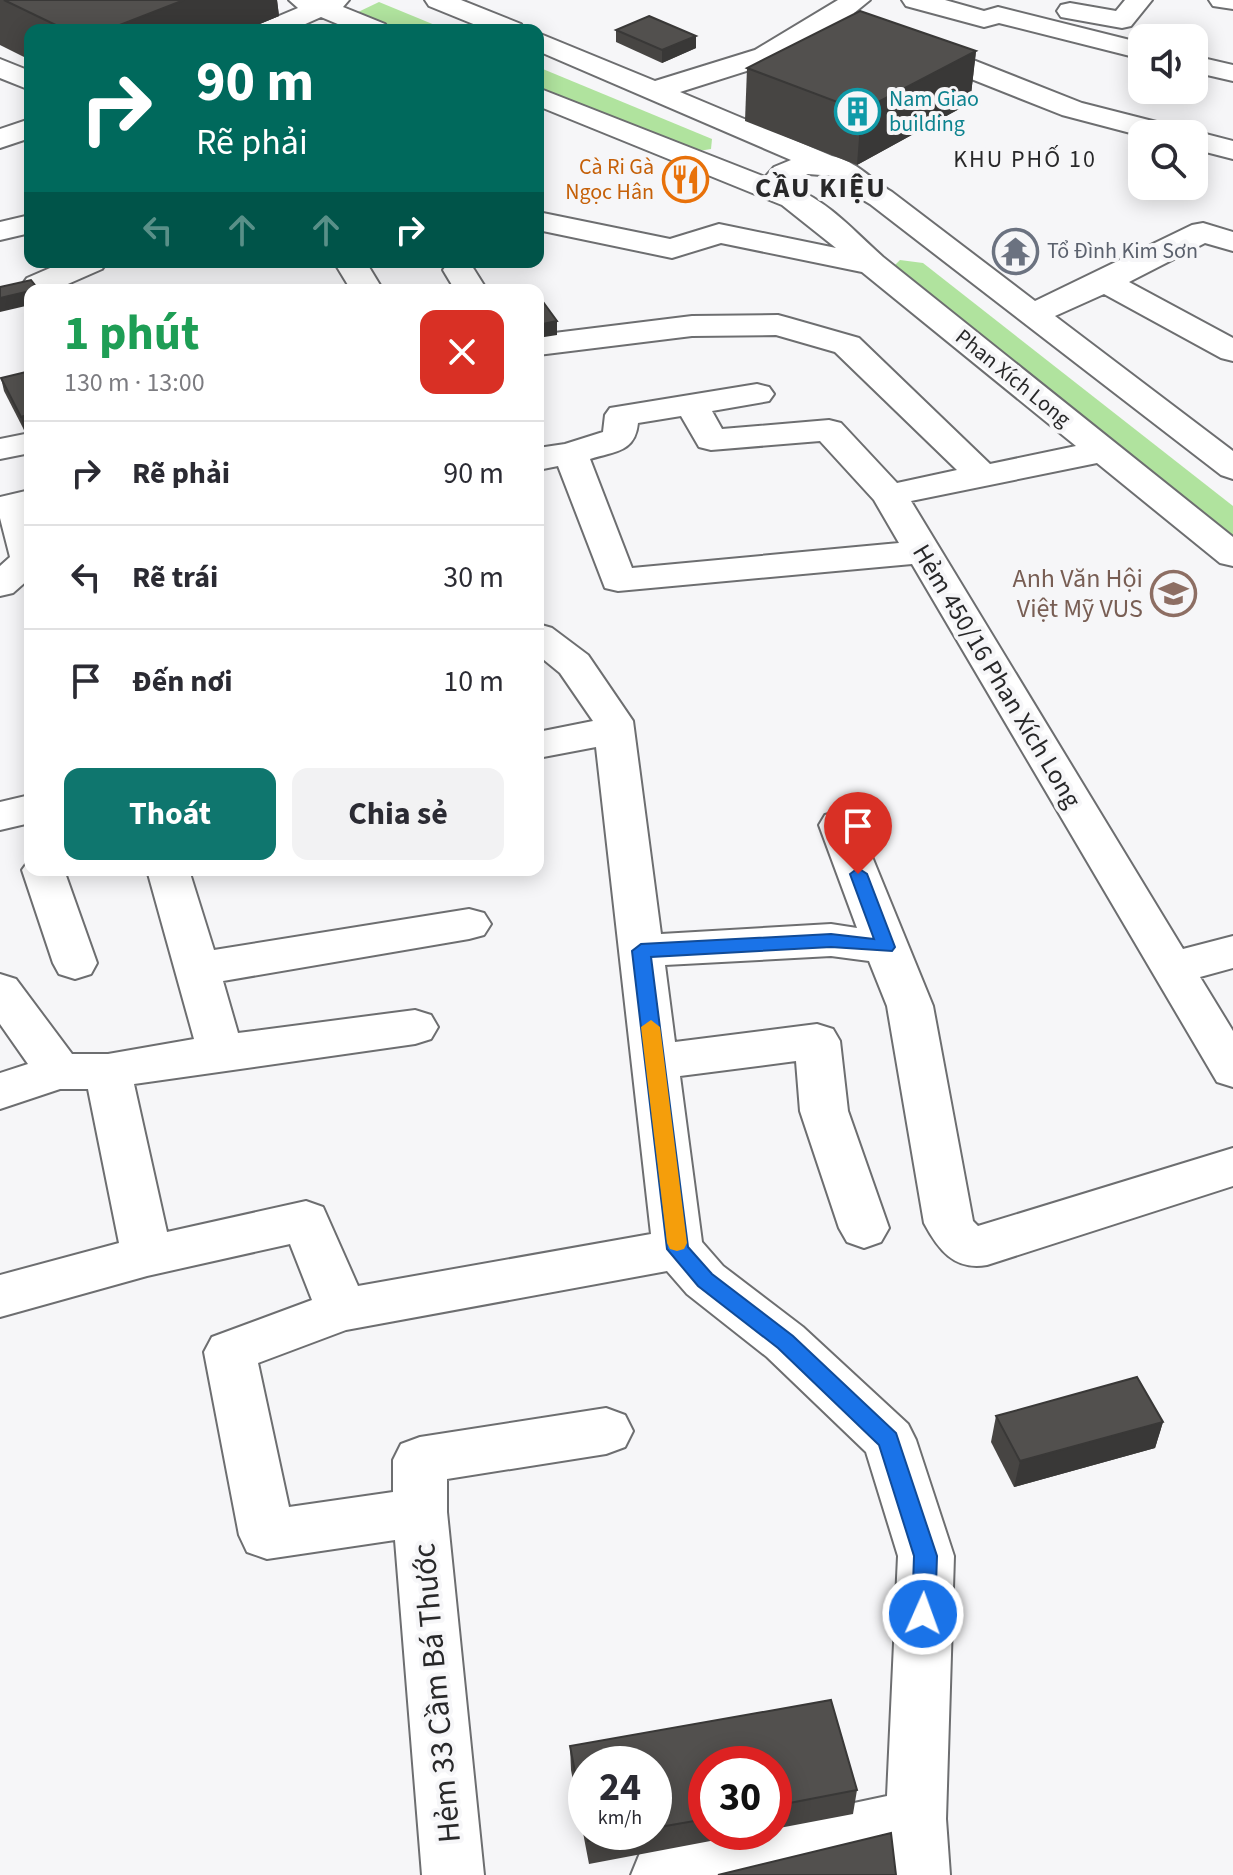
<!DOCTYPE html>
<html lang="vi">
<head>
<meta charset="utf-8">
<style>
  :root { --surface:#fff; --page:#f2f2f3; --text:#2b2b33; --muted:#7c7c81; --line:#e1e1e2; --accent:#0f766e }
  body { margin:0; font-family:"Source Sans 3",sans-serif; background:var(--page); color:var(--text); height:100vh; display:flex; flex-direction:column; font-size:30px; white-space:nowrap }
  * { box-sizing:border-box; margin:0 }
  p { font-size:26px; color:var(--muted) }
  .icon { flex:none; width:44px; height:44px; fill:none; stroke:currentColor; stroke-width:2; stroke-linecap:round; stroke-linejoin:round }
  .map { position:relative; flex:1; overflow:hidden }
  .drawer { position:absolute; left:24px; top:284px; width:520px; height:592px; display:flex; flex-direction:column; background:var(--surface); border-radius:16px; box-shadow:0 4px 20px #0003 }
  .drawer>* { flex:none }
  .banner { position:absolute; left:24px; top:24px; width:520px; height:244px; border-radius:16px; box-shadow:0 4px 20px #0003; background:#00695c; color:#fff; overflow:hidden }
  .fabs { position:absolute; left:1128px; top:24px; display:grid; gap:16px }
  .fabs a { display:grid; place-items:center; width:80px; height:80px; border-radius:16px; background:var(--surface); box-shadow:0 4px 20px #0003; font-size:40px }
  .speed { position:absolute; left:568px; top:1746px; display:flex; gap:16px; font-size:40px; font-weight:700; text-align:center }
  .speed>* { display:grid; place-content:center; width:104px; height:104px; border-radius:50%; background:var(--surface); box-shadow:0 4px 20px #0003; line-height:1 }
  .speed small { font-size:20px; font-weight:400 }
  .speed .limit { border:12px solid #d22; background:#fff; color:#111 }
  .pin { position:absolute; display:grid; place-items:center; width:68px; height:68px; color:#fff; margin:-82px -34px; border-radius:50% 50% 50% 0; rotate:-45deg; box-shadow:0 0 8px #0007 }
  .pin .icon { rotate:45deg }
  .me { position:absolute; width:88px; margin:-44px; rotate:2deg; stroke-linejoin:round; filter:drop-shadow(0 0 6px #0008) }
  .turn { display:flex; align-items:center; gap:28px; height:168px; padding:0 40px; font-size:36px }
  .turn .icon { width:104px; height:104px; stroke-width:2.5 }
  .turn b { display:block; font-size:56px; line-height:68px }
  .lanes { display:flex; align-items:center; height:76px; padding:0 40px; background:#0003; justify-content:center; gap:40px; direction:ltr }
  .lanes .off { opacity:.35 }
  .round { display:grid; place-items:center; flex:none; width:84px; height:84px; border-radius:16px; background:var(--page) }
  .headline { display:flex; align-items:center; justify-content:space-between; height:136px; padding:0 40px }
  h1 { font-size:48px; font-weight:700; line-height:60px; color:#1e9e55 }
  .button { display:flex; gap:16px; margin-top:auto; padding:16px 40px }
  .button a { flex:1; height:92px; border-radius:16px; background:var(--accent); color:#fff; font-size:32px; font-weight:700; line-height:92px; text-align:center }
  .button a+a { background:var(--page); color:var(--text) }
  ul { padding:0; list-style:none }
  li { display:flex; align-items:center; gap:24px; height:104px; padding:0 40px; border-top:2px solid var(--line) }
  li div { flex:1 }
  li b { display:block; font-size:30px }
  li em { font-style:normal }
  .map>svg:first-child { display:block }
  .green { fill:#b0e39e }
  .lines { fill:none; stroke-linecap:round; stroke-linejoin:round }
  .minor-casing { stroke:#6d6e70; stroke-width:4 }
  .minor { fill:#fff; fill-rule:evenodd }
  .wall { fill:#474543; fill-rule:evenodd }
  .shaded-wall { fill:#393837 }
  .building { fill:#52504e; stroke:#393837; stroke-width:2 }
  .route { fill:#1a73e8; stroke:#114b97; stroke-width:2 }
  .slow { fill:#f59e0b }
  .labels { text-anchor:middle; dominant-baseline:central; stroke-width:8; stroke-linejoin:round; paint-order:stroke }
  .far-culture-label { font-size:22px; fill:#0d838f; stroke:#f6f6f8; text-anchor:start }
  .far-food-label { font-size:22px; fill:#c56008; stroke:#f6f6f8; text-anchor:end }
  .far-worship-label { font-size:22px; fill:#5b616d; stroke:#f6f6f8; text-anchor:start }
  .far-street-label { font-size:22px; fill:#282829; stroke:#f6f6f8 }
  .far-neighbourhood-label { font-size:24px; letter-spacing:2px; fill:#282829; stroke:#f6f6f8 }
  .education-label { font-size:26px; fill:#785e54; stroke:#f6f6f8; text-anchor:end }
  .street-label { font-size:26px; fill:#282829; stroke:#f6f6f8 }
  .far-district-label { font-size:28px; font-weight:bold; letter-spacing:2px; fill:#282829; stroke:#f6f6f8 }
  .near-street-label { font-size:32px; fill:#282829; stroke:#f6f6f8 }
</style>
</head>
<body>
<div class="map">
<svg width="1233" height="1875" viewBox="0 0 1233 1875">
  <rect width="100%" height="100%" fill="#f6f6f8"/>
  <g class="green">
    <path d="M379,2L447,30H398L356,13Z"/>
    <path d="M538,67L712,139L711,149L693,152L538,88Z"/>
    <path d="M900,260L923,263L1233,506V542L892,268Z"/>
  </g>
  <g class="lines">
    <defs>
      <g id="minor">
        <path d="M289,0H349L343,7L385,24L388,30H352L321,17L292,30H257L260,24L298,8Z"/>
        <path d="M425,0H461L521,24L524,30H488L429,6Z"/>
        <path d="M838,0H870L854,13L1082,103L1180,128L1184,134L1194,131L1233,141V159L1194,149V134L1142,136L1062,115L835,25L775,62L680,92L832,156C858,162 870,179 892,192L1035,301L1192,225L1203,223L1233,232V251L1205,243L1129,282L1233,338V361L1221,358L1104,294L1055,316L1233,451V479L1221,475L870,204L848,191L834,176L808,174L792,182L796,189C829,202 857,234 883,257L1233,537V566L1220,563L1097,463L911,501L1183,949L1233,936V968L1200,977L1233,1031V1087L1217,1082L912,564L618,591L605,588L558,466L538,470V448L565,444L603,432L605,415L610,408L757,384L769,387L774,394L769,401L712,411L722,429L829,420L841,423L897,483L957,470L835,352L776,335L692,336L538,355V335L692,316L778,315L789,318L859,338L990,464L1076,446L862,272L721,243L672,258L538,230V212L670,239L719,224L836,248L782,205L538,106V88L765,177L774,167L791,160L538,51V33L655,81L755,50ZM681,416L699,447L711,450L820,441L874,500L899,543L632,568L590,459C616,451 635,452 638,423Z"/>
        <path d="M902,0H945L984,11L998,7L1142,43V59L999,23L984,27L906,6Z"/>
        <path d="M1125,0H1152L1131,26L1122,28L1061,17L1057,11L1061,5L1070,3L1116,11Z"/>
        <path d="M1209,0H1233V9L1213,6Z"/>
        <path d="M1194,56L1233,65V81L1194,72Z"/>
        <path d="M0,59L30,71V90L0,78Z"/>
        <path d="M30,119V138L0,148V129Z"/>
        <path d="M30,215V233L0,240V222Z"/>
        <path d="M64,262H107L102,269L61,287L63,290H30V294L22,285L27,278Z"/>
        <path d="M334,262H366L383,290H351Z"/>
        <path d="M465,262L470,263L487,290H455L443,270L448,263Z"/>
        <path d="M30,433V453L0,459V439Z"/>
        <path d="M30,490V578L13,593L0,596V566L10,557L0,518V497Z"/>
        <path d="M538,624L552,628L588,655L633,721L661,934L831,924L857,928L819,825L825,815L840,811L855,815L933,1006L973,1221L978,1226L1233,1148V1186L987,1265C954,1271 938,1249 924,1223L887,1006L869,961L831,956L665,965L675,1042L817,1024L833,1029L840,1041L848,1111L889,1228L881,1242L864,1248L847,1242L839,1228L800,1111L796,1061L680,1076L702,1242L723,1266L803,1327L908,1424L916,1440L954,1556L946,1819L950,1875H888L887,1855L798,1875H631L640,1853C684,1835 727,1832 774,1832V1820L887,1796L898,1556L866,1452L767,1357L687,1294L667,1271L346,1330L258,1363L289,1507L393,1492V1460L401,1444L420,1437L606,1408L625,1415L633,1431L625,1447L606,1454L447,1479V1512L484,1875H422L395,1540L267,1559L247,1552L239,1535L204,1352L212,1337L312,1300L290,1244L147,1276L0,1317V1275L119,1243L88,1089H60L0,1109V1073L28,1064L0,1024V974L16,979L72,1054H108L194,1039L147,870H189L214,950L469,909L484,913L491,924L484,935L469,939L223,981L238,1033L415,1010L431,1015L438,1027L431,1039L415,1044L134,1084L167,1232L306,1201L323,1207L358,1286L651,1234L596,747L538,758V732L593,721L560,673L538,655Z"/>
        <path d="M30,795V823L0,830V802Z"/>
        <path d="M30,859V870H64L97,963L91,974L75,979L59,974L53,963L22,870Z"/>
      </g>
    </defs>
    <use href="#minor" class="minor-casing"/>
    <use href="#minor" class="minor"/>
  </g>
  <g class="wall">
    <path d="M0,0H277L279,16L245,30H30V60L0,45Z"/>
    <path d="M616,30L696,48L662,63L616,42Z"/>
    <path d="M976,51L970,103L857,165L745,121L747,68Z"/>
    <path d="M30,371V429L24,430L4,391L1,378Z"/>
    <path d="M996,1416L1163,1422L1155,1448L1014,1487L991,1442Z"/>
    <path d="M831,1700L857,1790L853,1814L774,1829V1764H706V1832H758L589,1864L571,1770L570,1746ZM586,1764H654V1832H586Z"/>
  </g>
  <g class="shaded-wall">
    <path d="M184,0H277L279,16L245,30H107Z"/>
    <path d="M696,36V48L662,63V50Z"/>
    <path d="M976,51L970,103L857,165L861,111Z"/>
    <path d="M30,291V305L0,312V298Z"/>
    <path d="M557,321V335L538,338V325Z"/>
    <path d="M30,414V429L24,430L21,417Z"/>
    <path d="M1163,1422L1155,1448L1014,1487L1020,1461Z"/>
  </g>
  <g class="building">
    <path d="M4,0H184L107,30H66Z"/>
    <path d="M860,11L976,51L861,111L747,68Z"/>
    <path d="M649,16L696,36L662,50L616,30Z"/>
    <path d="M31,280L38,289L30,290V291L0,298V287Z"/>
    <path d="M538,295L557,321L538,325Z"/>
    <path d="M30,371V414L21,417L1,378Z"/>
    <path d="M1137,1377L1163,1422L1020,1461L996,1416Z"/>
    <path d="M831,1700L857,1790L774,1806V1764H706V1819L654,1828V1764H586V1829L570,1746Z"/>
    <path d="M587,1832H635L588,1841Z"/>
    <path d="M891,1833L896,1875H718Z"/>
  </g>
  <path class="route" d="M858,868L867,874L895,947L892,951L831,947L651,957L688,1247L712,1274L793,1336L896,1433L937,1556L935,1614L932,1622L923,1625L915,1622L912,1614L914,1556L879,1445L778,1348L698,1286L667,1249L632,951L641,944L831,934L874,939L850,874Z"/>
  <path class="slow" d="M651,1020L660,1027L687,1243L684,1249L677,1251L670,1249L667,1243L641,1027Z"/>
  <defs>
    <symbol id="building-ring" viewBox="-11 -11 22 22"><circle r="9.5" fill="#f6f6f8" stroke="#0f9aa8" stroke-width="1.5"/><path d="M-4-6H4V6H1V3H-1V6H-4ZM-2.5-4.3h1.7v1.8h-1.7ZM.8-4.3h1.7v1.8H.8ZM-2.5-1h1.7V.8h-1.7ZM.8-1h1.7V.8H.8Z" fill="#0f9aa8"/></symbol>
    <symbol id="restaurant-ring" viewBox="-11 -11 22 22"><circle r="9.5" fill="#f6f6f8" stroke="#e8710a" stroke-width="1.5"/><path d="M-5-6h1v4h1v-4h1v4h1v-4h1v5L-1.5 .5V6h-2V.5L-5-1ZM5-6V6H3V1.5H1.5Q1.5-4 5-6Z" fill="#e8710a"/></symbol>
    <symbol id="temple-ring" viewBox="-11 -11 22 22"><circle r="9.5" fill="#f6f6f8" stroke="#6b7280" stroke-width="1.5"/><path d="M0-6L5-2H3V0L6.5 2.5H4V6H1.5V3h-3V6H-4V2.5H-6.5L-3 0V-2H-5Z" fill="#6b7280"/></symbol>
    <symbol id="school-ring" viewBox="-11 -11 22 22"><circle r="9.5" fill="#f6f6f8" stroke="#8d6e63" stroke-width="1.5"/><path d="M0-5L7-2L0 1L-7-2ZM-4 1L0 2.5L4 1V4Q0 6-4 4Z" fill="#8d6e63"/></symbol>
  </defs>
  <g fill-rule="evenodd">
    <use href="#building-ring" x="832" y="86" width="51" height="51"/>
    <use href="#restaurant-ring" x="660" y="154" width="51" height="51"/>
    <use href="#temple-ring" x="990" y="226" width="51" height="51"/>
    <use href="#school-ring" x="1148" y="568" width="51" height="51"/>
  </g>
  <g class="labels">
    <g class="far-culture-label">
      <text x="889" y="99">Nam Giao<tspan x="889" dy="25">building</tspan></text>
    </g>
    <g class="far-food-label">
      <text x="654" y="167">Cà Ri Gà<tspan x="654" dy="25">Ngọc Hân</tspan></text>
    </g>
    <g class="far-worship-label">
      <text x="1047" y="251">Tổ Đình Kim Sơn</text>
    </g>
    <g class="far-street-label">
      <text transform="translate(1013 378) rotate(39)">Phan Xích Long</text>
    </g>
    <g class="far-neighbourhood-label">
      <text x="1025" y="159">KHU PHỐ 10</text>
    </g>
    <g class="education-label">
      <text x="1143" y="578">Anh Văn Hội<tspan x="1143" dy="30">Việt Mỹ VUS</tspan></text>
    </g>
    <g class="street-label">
      <text transform="translate(997 676) rotate(59)">Hẻm 450/16 Phan Xích Long</text>
    </g>
    <g class="far-district-label">
      <text x="821" y="188">CẦU KIỆU</text>
    </g>
    <g class="near-street-label">
      <text transform="translate(437 1693) rotate(-95)">Hẻm 33 Cầm Bá Thước</text>
    </g>
  </g>
</svg>
<div class="fabs">
<a><svg class="icon" aria-label="sound" viewBox="0 0 24 24"><path d="M4 9h4l5-4v14l-5-4H4zM17 9q2 3 0 6"/></svg></a>
<a><svg class="icon" aria-label="search" viewBox="0 0 24 24"><circle cx="10" cy="10" r="6"/><path d="M15 15l6 6"/></svg></a>
</div>
<div class="speed"><div>24<small>km/h</small></div><div class="limit">30</div></div>
<div class="pin" style="left:858px;top:874px;background:#d93025"><svg class="icon" aria-label="arrive" viewBox="0 0 24 24"><path d="M6 21V4h12l-3 4 3 4H6"/></svg></div>
<svg class="me" style="left:923px;top:1614px" viewBox="-20 -20 40 40"><circle r="17" fill="#1a73e8" stroke="#fff" stroke-width="3"/><path d="M0-11L8 9 0 5-8 9z" fill="#fff"/></svg>
<div class="banner">
<div class="turn"><svg class="icon" aria-label="right" viewBox="0 0 24 24"><path d="M7 20v-9h11M14 6l5 5-5 5"/></svg><div><b>90 m</b>Rẽ phải</div></div>
<div class="lanes"><svg class="icon off" aria-label="left" viewBox="0 0 24 24"><path d="M17 20v-9H6M10 6l-5 5 5 5"/></svg><svg class="icon off" aria-label="ahead" viewBox="0 0 24 24"><path d="M12 20V5M6 11l6-6 6 6"/></svg><svg class="icon off" aria-label="ahead" viewBox="0 0 24 24"><path d="M12 20V5M6 11l6-6 6 6"/></svg><svg class="icon" aria-label="right" viewBox="0 0 24 24"><path d="M7 20v-9h11M14 6l5 5-5 5"/></svg></div>
</div>
<section class="drawer">
<div class="headline"><div><h1>1 phút</h1><p>130 m · 13:00</p></div><a class="round" style="background:#d93025;color:#fff"><svg class="icon" aria-label="close" viewBox="0 0 24 24"><path d="M6 6l12 12M18 6L6 18"/></svg></a></div>
<ul>
<li><svg class="icon" aria-label="right" viewBox="0 0 24 24"><path d="M7 20v-9h11M14 6l5 5-5 5"/></svg><div><b>Rẽ phải</b></div><em>90 m</em></li>
<li><svg class="icon" aria-label="left" viewBox="0 0 24 24"><path d="M17 20v-9H6M10 6l-5 5 5 5"/></svg><div><b>Rẽ trái</b></div><em>30 m</em></li>
<li><svg class="icon" aria-label="arrive" viewBox="0 0 24 24"><path d="M6 21V4h12l-3 4 3 4H6"/></svg><div><b>Đến nơi</b></div><em>10 m</em></li>
</ul>
<div class="button"><a>Thoát</a><a>Chia sẻ</a></div>
</section>
</div>
</body>
</html>
